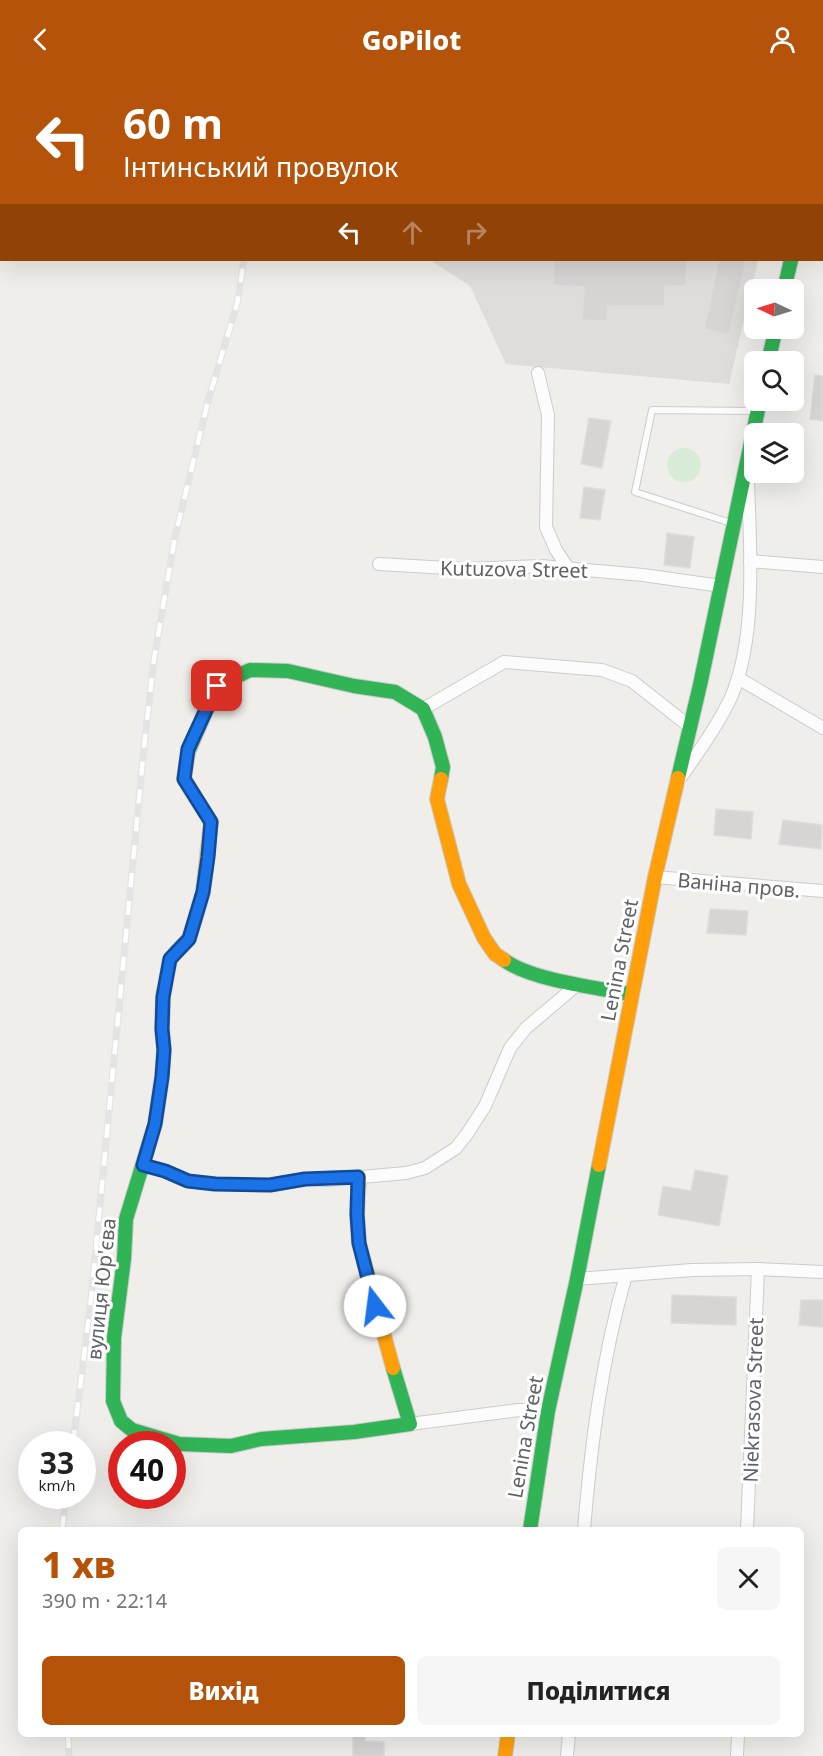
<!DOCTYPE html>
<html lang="uk">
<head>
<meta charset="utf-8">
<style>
  :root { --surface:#fff; --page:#f6f6f6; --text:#222; --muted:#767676; --accent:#b45309 }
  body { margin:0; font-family:"Noto Sans",sans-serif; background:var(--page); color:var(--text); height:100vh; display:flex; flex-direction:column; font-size:22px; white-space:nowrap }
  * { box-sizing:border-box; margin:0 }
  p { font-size:20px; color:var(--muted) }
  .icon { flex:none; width:33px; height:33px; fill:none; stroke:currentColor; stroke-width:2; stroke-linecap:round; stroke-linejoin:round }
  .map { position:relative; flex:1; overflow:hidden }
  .drawer { position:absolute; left:18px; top:1449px; width:786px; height:210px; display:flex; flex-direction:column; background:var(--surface); border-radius:9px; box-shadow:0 6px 24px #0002 }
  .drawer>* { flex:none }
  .top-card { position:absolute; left:0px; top:0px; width:824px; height:183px; box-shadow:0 6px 24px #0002; background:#b45309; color:#fff; overflow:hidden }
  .needle { width:39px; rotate:274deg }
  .tools { position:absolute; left:744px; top:201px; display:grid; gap:12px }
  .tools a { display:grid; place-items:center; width:60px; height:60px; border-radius:9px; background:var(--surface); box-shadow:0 6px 24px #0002; font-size:30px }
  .speed { position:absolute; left:18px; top:1353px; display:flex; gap:12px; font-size:30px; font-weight:700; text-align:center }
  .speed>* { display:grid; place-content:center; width:78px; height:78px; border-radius:50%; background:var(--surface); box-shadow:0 6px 24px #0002; line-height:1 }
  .speed small { font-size:15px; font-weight:400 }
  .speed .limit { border:9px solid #d22; background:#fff; color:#111 }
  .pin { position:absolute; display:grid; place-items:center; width:51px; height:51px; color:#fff; margin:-26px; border-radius:12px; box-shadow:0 3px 9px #0006 }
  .me { position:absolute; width:66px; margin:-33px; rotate:345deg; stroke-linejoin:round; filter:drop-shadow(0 0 4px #0008) }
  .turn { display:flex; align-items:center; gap:21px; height:126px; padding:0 24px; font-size:27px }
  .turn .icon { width:78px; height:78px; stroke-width:2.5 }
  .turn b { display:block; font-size:42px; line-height:51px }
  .lanes { display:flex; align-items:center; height:57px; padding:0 24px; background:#0003; justify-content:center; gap:30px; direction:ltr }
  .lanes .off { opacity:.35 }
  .round { display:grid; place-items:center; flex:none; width:63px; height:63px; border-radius:9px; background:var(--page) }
  .summary { display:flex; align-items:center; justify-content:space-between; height:102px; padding:0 24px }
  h1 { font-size:36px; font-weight:800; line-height:45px; color:var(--accent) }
  .action { display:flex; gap:12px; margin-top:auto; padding:12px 24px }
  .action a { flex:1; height:69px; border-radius:9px; background:var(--accent); color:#fff; font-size:24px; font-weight:800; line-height:69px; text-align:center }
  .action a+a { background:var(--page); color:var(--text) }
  header { display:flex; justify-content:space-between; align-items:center; height:78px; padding:0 24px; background:var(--accent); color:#fff; font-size:27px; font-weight:800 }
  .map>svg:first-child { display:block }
  .industrial { fill:#dfddda }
  .green { fill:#d8ebd6 }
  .building { fill:#d6d5d3; stroke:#deddd9; stroke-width:1.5 }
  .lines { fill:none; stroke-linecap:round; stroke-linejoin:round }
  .lane-casing { stroke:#cbcccc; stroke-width:8 }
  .street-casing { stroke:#cbcccc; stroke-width:14 }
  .fast-casing { stroke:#cacacb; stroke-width:16 }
  .slow-casing { stroke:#cacacb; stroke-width:16 }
  .lane { stroke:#fdfcfc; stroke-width:6 }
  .street { stroke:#fdfcfc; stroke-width:12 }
  .fast { stroke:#30b455; stroke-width:14 }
  .slow { stroke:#ff9f0a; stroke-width:14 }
  .rail-casing { stroke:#e4e4e4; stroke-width:7 }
  .rail { stroke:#fff; stroke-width:4.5; stroke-dasharray:14; stroke-linecap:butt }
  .route-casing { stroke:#114b97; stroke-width:15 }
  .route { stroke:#1a73e8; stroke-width:10 }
  .labels { text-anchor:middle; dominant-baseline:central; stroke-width:6; stroke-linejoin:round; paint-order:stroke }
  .street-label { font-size:20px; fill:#5f6368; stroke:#fff }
</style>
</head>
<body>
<header><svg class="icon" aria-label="back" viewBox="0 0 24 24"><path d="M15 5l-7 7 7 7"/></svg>GoPilot<svg class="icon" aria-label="person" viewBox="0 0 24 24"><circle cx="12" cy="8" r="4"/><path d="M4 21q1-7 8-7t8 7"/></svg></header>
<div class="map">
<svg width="823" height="1678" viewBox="0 0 823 1678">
  <rect width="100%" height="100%" fill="#efeeea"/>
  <g class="industrial">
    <path d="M250,0H783L782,2H250Z"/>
    <path d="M430,182H758L729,306L506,286L470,208Z"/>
  </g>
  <circle class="green" cx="684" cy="387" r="17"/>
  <g class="building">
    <path d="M554,182H687L686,208H665V228H608L607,243L582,242L584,209L553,207Z"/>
    <path d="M719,182H746L729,257L704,251Z"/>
    <path d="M815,297L823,298V343L810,341Z"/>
    <path d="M589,340L611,343L602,390L581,386Z"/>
    <path d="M584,409L605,412L600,442L580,440Z"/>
    <path d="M667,455L694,459L690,490L664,487Z"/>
    <path d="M716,731L753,734L751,761L714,757Z"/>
    <path d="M783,742L822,747L821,771L779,766Z"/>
    <path d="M710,831L748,833L746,857L707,855Z"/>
    <path d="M695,1092L728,1098L719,1148L658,1137L663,1108L691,1113Z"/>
    <path d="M672,1217L736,1219V1247L671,1245Z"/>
    <path d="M801,1222H823V1249L799,1247Z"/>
    <path d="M353,1656H366L365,1663L384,1664V1678H353Z"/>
  </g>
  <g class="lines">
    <defs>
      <path id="lane" d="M731,445L635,414L652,332L757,333"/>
      <g id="street">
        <path d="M822,28H823"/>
        <path d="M822,150H823"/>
        <path d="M538,295L548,337L546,449L556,472L568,490"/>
        <path d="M750,483L823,489"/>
        <path d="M379,486L464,491L541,488L643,497L721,508"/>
        <path d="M738,600L823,650"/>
        <path d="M423,631L504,584L602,592L632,603L690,649"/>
        <path d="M681,699C699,673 719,646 732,617C757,557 750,468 748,403"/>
        <path d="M655,799L823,813"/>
        <path d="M143,1087L165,1093L188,1103L239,1107H270L305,1101L328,1102L406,1095L425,1090L456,1070L467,1056L485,1028L510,970L526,950L578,906"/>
        <path d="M577,1201L692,1192L758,1191L823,1194"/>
        <path d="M410,1346L519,1332L548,1333"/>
        <path d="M584,1452C591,1366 602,1280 626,1197"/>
        <path d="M747,1452L758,1191"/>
        <path d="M567,1678L569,1656"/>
        <path d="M737,1678L738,1656"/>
      </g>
      <g id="fast">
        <path d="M813,0V2"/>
        <path d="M784,212L791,182"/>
        <path d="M768,284L776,250"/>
        <path d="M188,674L217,608L250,592L288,593L354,608L395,614L423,631L435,659L443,689L441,701"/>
        <path d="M678,700L700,607L760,322"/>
        <path d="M177,873L170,881L163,919L162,951L164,972L162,999L155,1046L126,1141L124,1181L114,1260L113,1323L121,1343L132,1352L179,1366L231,1368L261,1361L354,1354L410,1346L393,1290"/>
        <path d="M504,882C531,902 597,910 631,916"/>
        <path d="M530,1452L548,1333L577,1201L599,1087"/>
      </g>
      <g id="slow">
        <path d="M441,701L437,721L459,806L484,860L495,876L504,882"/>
        <path d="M177,873L189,861L203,814L211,744L184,701L188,674"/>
        <path d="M599,1087L655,799L678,700"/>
        <path d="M359,1099L357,1136L359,1165L393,1290"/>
        <path d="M505,1678L508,1656"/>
      </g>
    </defs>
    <use href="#lane" class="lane-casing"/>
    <use href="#street" class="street-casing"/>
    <use href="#fast" class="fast-casing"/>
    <use href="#slow" class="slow-casing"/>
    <use href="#lane" class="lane"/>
    <use href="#street" class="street"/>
    <use href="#fast" class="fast"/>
    <use href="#slow" class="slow"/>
    <defs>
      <g id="rail">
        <path d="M258,2V0"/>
        <path d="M73,1366L91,1221L144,669L154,581L175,459L208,323L237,226L244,182"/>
        <path d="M62,1452L66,1418"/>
        <path d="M68,1656L69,1678"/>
      </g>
    </defs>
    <use href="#rail" class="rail-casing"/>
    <use href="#rail" class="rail"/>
  </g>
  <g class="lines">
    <defs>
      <path id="route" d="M217,608L188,671L184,701L211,744L208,779L203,814L189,861L170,881L163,919L162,951L164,972L162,999L155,1046L143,1087L165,1093L188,1103L215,1106L270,1107L305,1101L358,1099L357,1136L359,1165L375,1228"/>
    </defs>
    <use href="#route" class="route-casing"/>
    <use href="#route" class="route"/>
  </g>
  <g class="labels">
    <g class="street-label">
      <text transform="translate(514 491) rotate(1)">Kutuzova Street</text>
      <text transform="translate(739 807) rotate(5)">Ваніна пров.</text>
      <text transform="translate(619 882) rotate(-79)">Lenina Street</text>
      <text transform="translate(101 1211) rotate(-84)">вулиця Юр'єва</text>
      <text transform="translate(753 1322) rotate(-88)">Niekrasova Street</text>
      <text transform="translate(525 1359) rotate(-80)">Lenina Street</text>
    </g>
  </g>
</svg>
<div class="tools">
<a><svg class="needle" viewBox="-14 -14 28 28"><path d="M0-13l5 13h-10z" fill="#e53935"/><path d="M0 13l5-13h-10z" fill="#767676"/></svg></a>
<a><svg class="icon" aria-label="search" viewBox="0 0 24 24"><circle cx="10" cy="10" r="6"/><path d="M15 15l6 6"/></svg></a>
<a><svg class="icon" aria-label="layers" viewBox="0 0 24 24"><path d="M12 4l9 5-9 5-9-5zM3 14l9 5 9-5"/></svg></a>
</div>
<div class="speed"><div>33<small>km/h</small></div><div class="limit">40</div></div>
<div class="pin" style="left:217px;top:608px;background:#d93025"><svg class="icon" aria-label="arrive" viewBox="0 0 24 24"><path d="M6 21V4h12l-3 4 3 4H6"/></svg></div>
<svg class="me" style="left:375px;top:1228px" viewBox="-20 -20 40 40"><circle r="19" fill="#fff"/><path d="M0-13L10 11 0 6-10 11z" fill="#1a73e8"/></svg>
<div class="top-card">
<div class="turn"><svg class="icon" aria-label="left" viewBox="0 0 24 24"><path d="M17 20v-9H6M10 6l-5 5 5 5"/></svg><div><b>60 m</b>Інтинський провулок</div></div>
<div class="lanes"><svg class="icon" aria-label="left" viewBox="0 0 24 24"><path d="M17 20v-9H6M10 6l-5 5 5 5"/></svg><svg class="icon off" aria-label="ahead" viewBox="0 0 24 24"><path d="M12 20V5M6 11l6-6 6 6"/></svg><svg class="icon off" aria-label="right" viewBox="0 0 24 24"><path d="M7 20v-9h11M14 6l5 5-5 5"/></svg></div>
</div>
<section class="drawer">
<div class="summary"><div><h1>1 хв</h1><p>390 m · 22:14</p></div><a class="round"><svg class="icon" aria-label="close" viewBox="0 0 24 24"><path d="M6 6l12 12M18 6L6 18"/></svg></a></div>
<div class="action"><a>Вихід</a><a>Поділитися</a></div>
</section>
</div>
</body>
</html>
